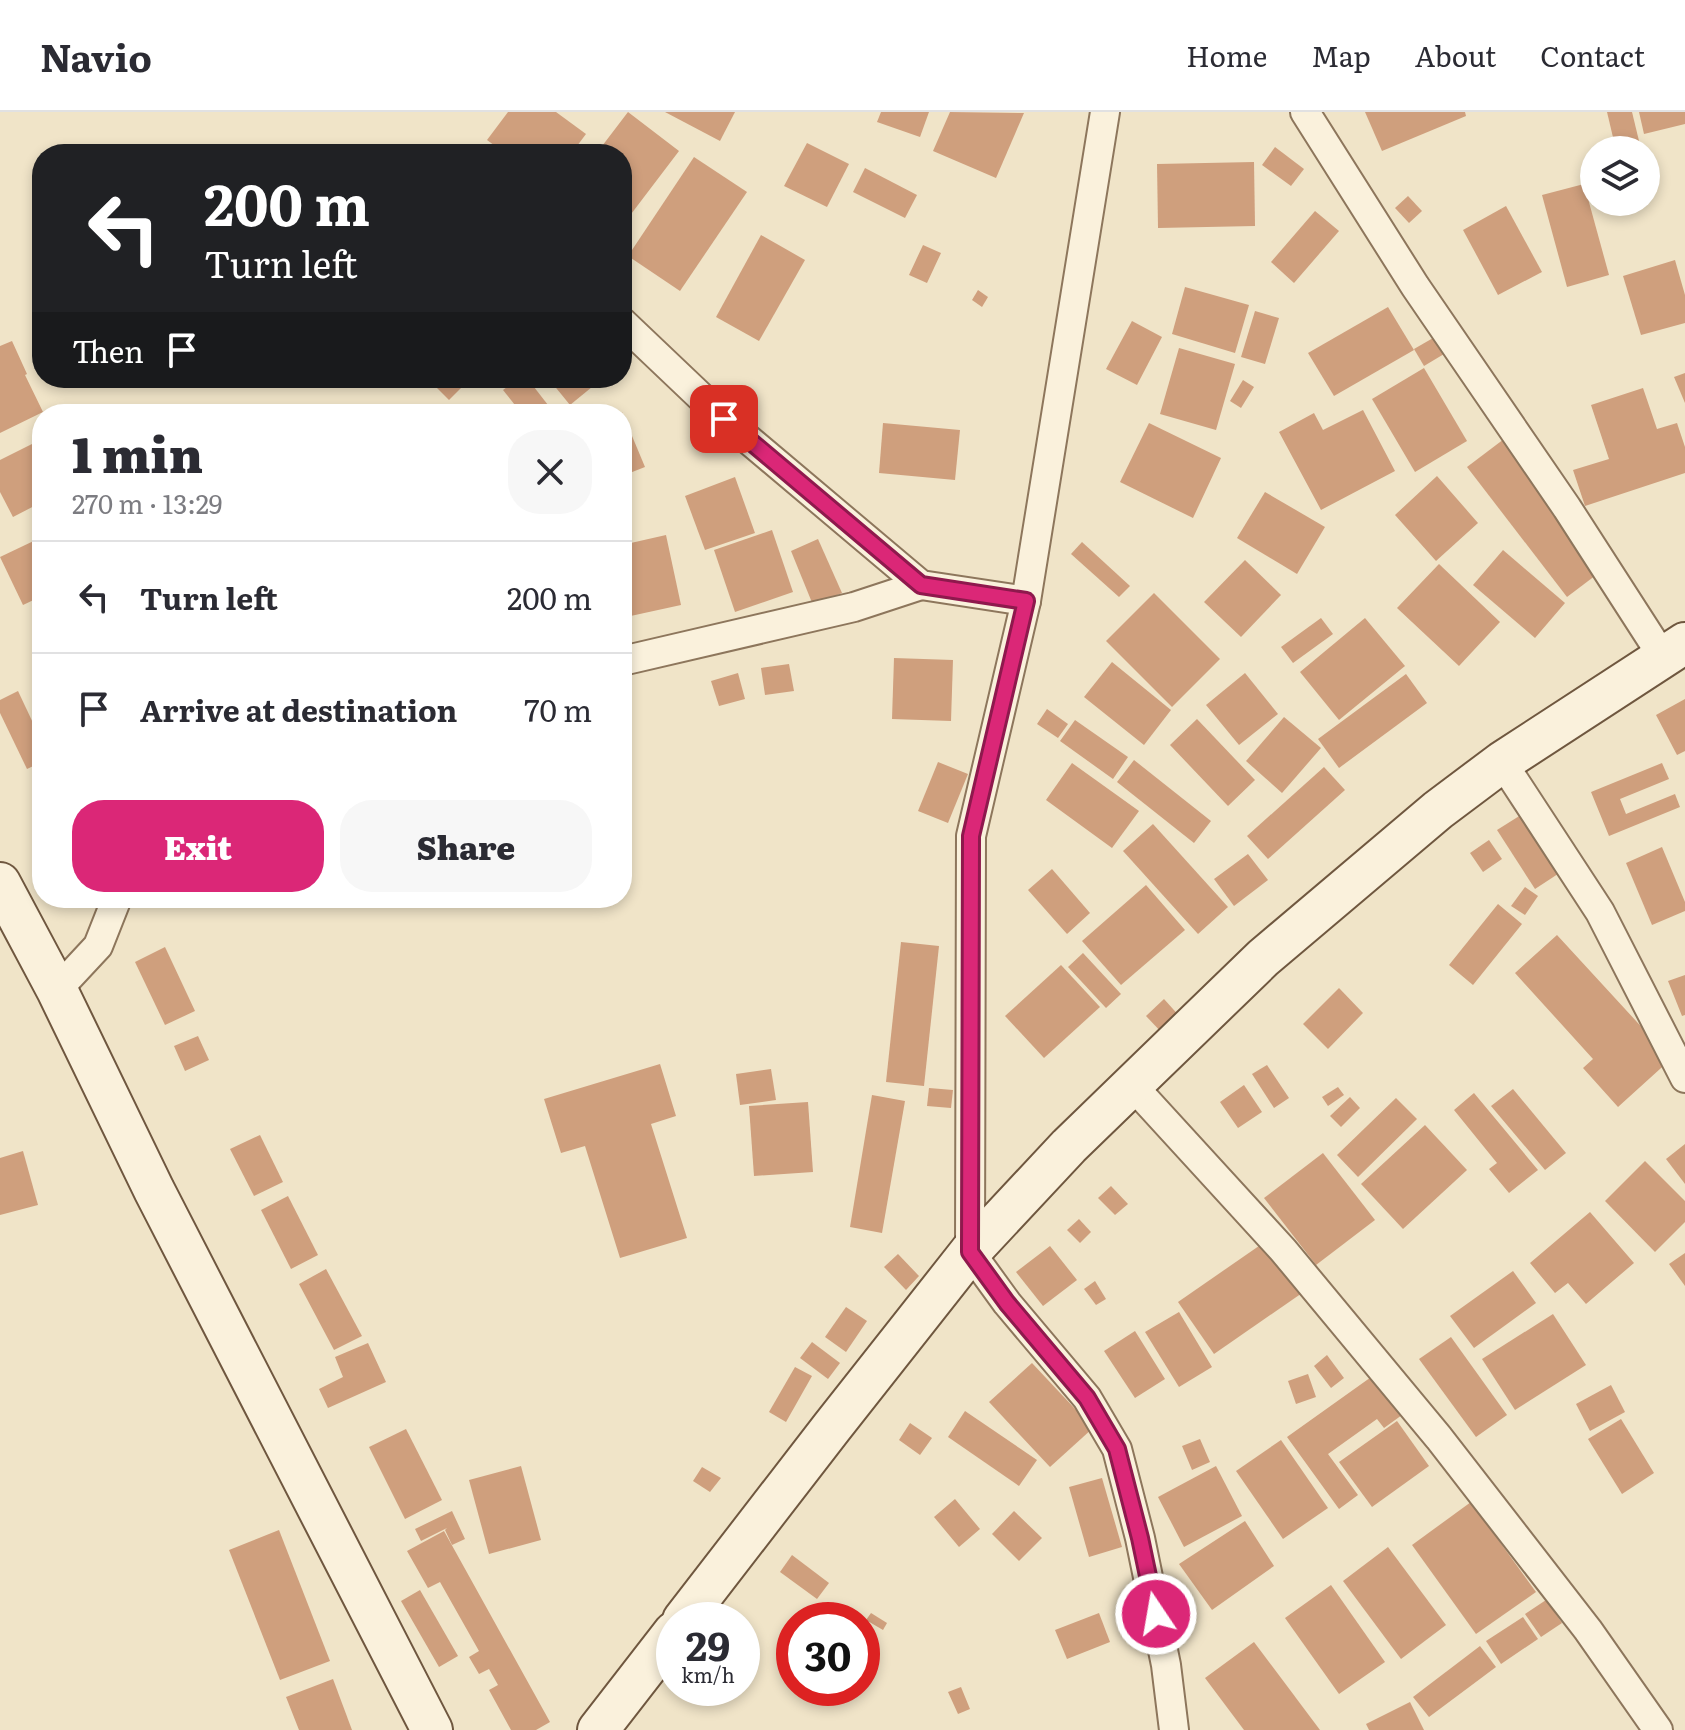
<!DOCTYPE html>
<html lang="en">
<head>
<meta charset="utf-8">
<style>
  :root { --surface:#fff; --page:#f7f7f7; --text:#2b2b33; --muted:#7c7c81; --line:#e1e1e2; --accent:#db2777 }
  body { margin:0; font-family:Literata,serif; background:var(--page); color:var(--text); height:100vh; display:flex; flex-direction:column; font-size:30px; white-space:nowrap }
  * { box-sizing:border-box; margin:0 }
  p { font-size:26px; color:var(--muted) }
  .icon { flex:none; width:44px; height:44px; fill:none; stroke:currentColor; stroke-width:2; stroke-linecap:round; stroke-linejoin:round }
  .map { position:relative; flex:1; overflow:hidden }
  .details { position:absolute; left:32px; top:292px; width:600px; height:504px; display:flex; flex-direction:column; background:var(--surface); border-radius:32px; box-shadow:0 4px 12px #0003 }
  .details>* { flex:none }
  .guide { position:absolute; left:32px; top:32px; width:600px; height:244px; border-radius:32px; box-shadow:0 4px 12px #0003; background:#202124; color:#fff; overflow:hidden }
  .tools { position:absolute; left:1580px; top:24px; display:grid; gap:16px }
  .tools a { display:grid; place-items:center; width:80px; height:80px; border-radius:50%; background:var(--surface); box-shadow:0 4px 12px #0003; font-size:40px }
  .speed { position:absolute; left:656px; top:1490px; display:flex; gap:16px; font-size:40px; font-weight:700; text-align:center }
  .speed>* { display:grid; place-content:center; width:104px; height:104px; border-radius:50%; background:var(--surface); box-shadow:0 4px 12px #0003; line-height:1 }
  .speed small { font-size:20px; font-weight:400 }
  .speed .limit { border:12px solid #d22; background:#fff; color:#111 }
  .pin { position:absolute; display:grid; place-items:center; width:68px; height:68px; color:#fff; margin:-34px; border-radius:16px; box-shadow:0 4px 12px #0006 }
  .me { position:absolute; width:88px; margin:-44px; rotate:348deg; stroke-linejoin:round; filter:drop-shadow(0 0 6px #0008) }
  .turn { display:flex; align-items:center; gap:28px; height:168px; padding:0 40px; font-size:36px }
  .turn .icon { width:104px; height:104px; stroke-width:2.5 }
  .turn b { display:block; font-size:56px; line-height:68px }
  .then { display:flex; align-items:center; height:76px; padding:0 40px; background:#0003; gap:16px; font-size:30px }
  .round { display:grid; place-items:center; flex:none; width:84px; height:84px; border-radius:32px; background:var(--page) }
  .summary { display:flex; align-items:center; justify-content:space-between; height:136px; padding:0 40px }
  h1 { font-size:48px; font-weight:800; line-height:60px }
  .button { display:flex; gap:16px; margin-top:auto; padding:16px 40px }
  .button a { flex:1; height:92px; border-radius:32px; background:var(--accent); color:#fff; font-size:32px; font-weight:800; line-height:92px; text-align:center }
  .button a+a { background:var(--page); color:var(--text) }
  ul { padding:0; list-style:none }
  li { display:flex; align-items:center; gap:24px; height:112px; padding:0 40px; border-top:2px solid var(--line) }
  li div { flex:1 }
  li b { display:block; font-size:30px }
  li em { font-style:normal }
  header { display:flex; align-items:center; gap:48px; box-sizing:border-box; height:112px; padding:0 40px; background:var(--surface); border-bottom:2px solid var(--line) }
  header strong { font-size:38px }
  nav { display:flex; gap:44px; margin-inline-start:auto; font-size:28px }
  .map>svg:first-child { display:block }
  .building { fill:#cf9f7d }
  .lines { fill:none; stroke-linecap:round; stroke-linejoin:round }
  .street-casing { stroke:#8d765c; stroke-width:32 }
  .secondary-casing { stroke:#6f573f; stroke-width:44 }
  .street { stroke:#faf1dc; stroke-width:28 }
  .secondary { stroke:#faf1dc; stroke-width:40 }
  .route-casing { stroke:#8e194d; stroke-width:20 }
  .route { stroke:#db2777; stroke-width:14 }
</style>
</head>
<body>
<header>
<strong>Navio</strong>
<nav><a>Home</a><a>Map</a><a>About</a><a>Contact</a></nav>
</header>
<div class="map">
<svg width="1685" height="1618" viewBox="0 0 1685 1618">
  <rect width="100%" height="100%" fill="#f0e4c8"/>
  <g class="building">
    <path d="M508,0H556L586,22L571,42H506L487,28Z"/>
    <path d="M628,0L679,39L622,114V42H596Z"/>
    <path d="M665,0H735L720,29Z"/>
    <path d="M881,0H929L920,25L877,10Z"/>
    <path d="M950,0L1024,1L996,66L933,39Z"/>
    <path d="M1365,0H1465L1466,4L1382,39Z"/>
    <path d="M1607,0H1632L1640,33L1616,38Z"/>
    <path d="M1639,0H1685V12L1644,22Z"/>
    <path d="M807,31L849,52L827,95L784,74Z"/>
    <path d="M1275,35L1304,57L1291,74L1262,53Z"/>
    <path d="M694,45L747,80L680,179L628,144Z"/>
    <path d="M1254,50L1255,114L1158,116L1157,52Z"/>
    <path d="M865,56L917,83L905,106L853,80Z"/>
    <path d="M1584,72L1609,163L1567,175L1542,83Z"/>
    <path d="M1408,84L1422,99L1409,111L1395,96Z"/>
    <path d="M1506,94L1542,160L1498,183L1463,118Z"/>
    <path d="M1315,99L1339,119L1294,171L1271,150Z"/>
    <path d="M761,123L805,148L759,229L716,205Z"/>
    <path d="M923,133L941,141L927,171L909,163Z"/>
    <path d="M1675,148L1685,183V211L1641,223L1623,164Z"/>
    <path d="M1185,175L1249,193L1235,241L1172,222Z"/>
    <path d="M978,178L988,185L982,195L972,188Z"/>
    <path d="M1388,195L1414,238L1334,284L1308,241Z"/>
    <path d="M1255,199L1279,206L1265,252L1241,245Z"/>
    <path d="M1132,209L1162,225L1137,273L1106,257Z"/>
    <path d="M1440,222L1449,239L1424,254L1414,237Z"/>
    <path d="M12,229L27,262L25,263L43,300L0,321V234Z"/>
    <path d="M1179,236L1235,252L1216,318L1160,302Z"/>
    <path d="M1424,256L1467,329L1415,360L1372,287Z"/>
    <path d="M1685,261V291L1674,265Z"/>
    <path d="M427,266H461L466,271L449,288Z"/>
    <path d="M519,266H527L555,302H522L503,278Z"/>
    <path d="M548,266H603L570,293Z"/>
    <path d="M1243,268L1254,275L1241,296L1230,289Z"/>
    <path d="M1643,276L1657,317L1677,311L1685,335V361L1585,394L1573,358L1609,347L1591,293Z"/>
    <path d="M1363,298L1395,359L1321,398L1279,320L1314,301L1323,318Z"/>
    <path d="M622,300L645,355L622,364Z"/>
    <path d="M883,311L960,318L955,368L879,361Z"/>
    <path d="M1149,311L1221,346L1193,406L1120,370Z"/>
    <path d="M42,327V390L13,405L0,380V348Z"/>
    <path d="M1504,327L1604,457L1567,485L1467,355Z"/>
    <path d="M1437,364L1478,411L1436,449L1395,403Z"/>
    <path d="M735,365L755,421L705,438L685,384Z"/>
    <path d="M1265,380L1325,415L1297,462L1237,426Z"/>
    <path d="M772,418L793,480L735,500L714,438Z"/>
    <path d="M666,423L681,493L626,505L622,486V433Z"/>
    <path d="M42,425V484L23,493L0,445Z"/>
    <path d="M818,427L842,481L813,493L791,439Z"/>
    <path d="M1082,430L1130,474L1119,485L1071,442Z"/>
    <path d="M1503,438L1565,491L1535,526L1473,473Z"/>
    <path d="M1245,448L1281,483L1241,525L1204,490Z"/>
    <path d="M1439,452L1500,510L1459,554L1397,496Z"/>
    <path d="M1154,481L1220,547L1172,595L1106,529Z"/>
    <path d="M1321,506L1333,522L1293,551L1281,535Z"/>
    <path d="M1365,506L1405,554L1339,608L1300,560Z"/>
    <path d="M894,546L953,548L951,609L892,607Z"/>
    <path d="M1112,550L1171,598L1144,633L1084,585Z"/>
    <path d="M789,552L794,579L765,583L761,556Z"/>
    <path d="M738,561L745,587L719,594L711,569Z"/>
    <path d="M1245,561L1278,602L1239,633L1206,593Z"/>
    <path d="M1406,562L1427,591L1339,656L1318,627Z"/>
    <path d="M18,579L42,630V650L27,657L0,601V588Z"/>
    <path d="M1685,587V639L1677,643L1656,603Z"/>
    <path d="M1047,597L1068,612L1058,626L1037,612Z"/>
    <path d="M1284,605L1321,636L1282,681L1246,649Z"/>
    <path d="M1197,607L1255,668L1228,694L1170,633Z"/>
    <path d="M1075,608L1128,645L1113,667L1060,629Z"/>
    <path d="M1134,648L1211,709L1194,731L1117,670Z"/>
    <path d="M938,650L968,662L948,711L918,699Z"/>
    <path d="M1072,651L1139,699L1112,736L1046,688Z"/>
    <path d="M1662,651L1669,667L1620,687L1626,702L1675,682L1680,695L1609,724L1591,680Z"/>
    <path d="M1324,655L1345,678L1268,747L1247,724Z"/>
    <path d="M1527,699L1564,758L1535,777L1497,718Z"/>
    <path d="M1153,712L1228,795L1198,822L1123,739Z"/>
    <path d="M1489,728L1502,747L1483,760L1470,741Z"/>
    <path d="M1662,735L1685,790V799L1652,813L1626,751Z"/>
    <path d="M1248,742L1268,768L1234,794L1214,767Z"/>
    <path d="M1052,757L1090,801L1067,822L1028,778Z"/>
    <path d="M1146,773L1185,818L1121,873L1082,829Z"/>
    <path d="M1525,775L1538,784L1525,803L1511,794Z"/>
    <path d="M1498,792L1522,812L1473,873L1449,853Z"/>
    <path d="M1557,823L1671,947L1618,995L1583,956L1593,947L1515,861Z"/>
    <path d="M901,830L939,834L924,974L886,970Z"/>
    <path d="M165,835L195,899L165,913L135,850Z"/>
    <path d="M1083,841L1121,882L1106,896L1068,855Z"/>
    <path d="M1061,853L1100,895L1044,946L1005,904Z"/>
    <path d="M1685,863V903L1682,904L1668,869Z"/>
    <path d="M1339,876L1363,901L1328,937L1303,912Z"/>
    <path d="M1164,887L1182,907L1164,923L1146,904Z"/>
    <path d="M198,924L209,948L185,959L174,934Z"/>
    <path d="M660,952L676,1004L651,1012L687,1126L620,1146L585,1034L561,1041L544,987Z"/>
    <path d="M1267,953L1289,986L1274,996L1252,962Z"/>
    <path d="M771,957L776,988L740,993L736,962Z"/>
    <path d="M1244,973L1262,1000L1238,1016L1220,990Z"/>
    <path d="M1338,975L1344,983L1328,994L1322,985Z"/>
    <path d="M929,976L953,978L951,996L927,994Z"/>
    <path d="M1513,977L1566,1041L1545,1058L1491,994Z"/>
    <path d="M1474,981L1538,1058L1509,1081L1489,1057L1497,1051L1454,998Z"/>
    <path d="M872,983L905,989L882,1121L850,1115Z"/>
    <path d="M1350,985L1360,996L1341,1015L1330,1004Z"/>
    <path d="M1396,986L1417,1007L1358,1065L1337,1043Z"/>
    <path d="M808,990L813,1060L754,1064L749,994Z"/>
    <path d="M1425,1013L1467,1058L1403,1117L1361,1072Z"/>
    <path d="M260,1023L283,1070L254,1084L230,1037Z"/>
    <path d="M1685,1032V1072L1666,1047Z"/>
    <path d="M23,1039L38,1093L0,1103V1046Z"/>
    <path d="M1323,1041L1375,1108L1316,1153L1264,1086Z"/>
    <path d="M1645,1049L1685,1089V1110L1655,1140L1605,1089Z"/>
    <path d="M1111,1074L1128,1092L1115,1103L1098,1086Z"/>
    <path d="M288,1084L318,1143L291,1157L261,1098Z"/>
    <path d="M1590,1100L1634,1151L1586,1192L1568,1171L1555,1181L1530,1151Z"/>
    <path d="M1079,1107L1091,1120L1080,1131L1067,1118Z"/>
    <path d="M1269,1127L1305,1179L1214,1242L1178,1190Z"/>
    <path d="M1050,1134L1077,1168L1043,1194L1016,1160Z"/>
    <path d="M1685,1141V1174L1669,1152Z"/>
    <path d="M898,1142L919,1164L906,1178L884,1155Z"/>
    <path d="M326,1157L362,1224L334,1238L299,1172Z"/>
    <path d="M1513,1159L1536,1191L1474,1236L1450,1204Z"/>
    <path d="M1095,1169L1106,1187L1096,1193L1084,1177Z"/>
    <path d="M846,1195L867,1209L846,1240L825,1225Z"/>
    <path d="M1179,1200L1212,1255L1179,1275L1145,1220Z"/>
    <path d="M1553,1202L1586,1253L1515,1298L1482,1247Z"/>
    <path d="M1135,1219L1165,1267L1135,1286L1104,1239Z"/>
    <path d="M1451,1225L1507,1303L1476,1325L1419,1247Z"/>
    <path d="M812,1230L840,1251L828,1267L800,1246Z"/>
    <path d="M368,1231L386,1270L328,1296L319,1277L343,1265L335,1245Z"/>
    <path d="M1327,1243L1344,1266L1331,1276L1314,1254Z"/>
    <path d="M1032,1251L1093,1316L1050,1355L989,1290Z"/>
    <path d="M795,1255L812,1264L786,1310L769,1300Z"/>
    <path d="M1308,1262L1316,1285L1296,1292L1288,1269Z"/>
    <path d="M1374,1263L1402,1303L1384,1316L1377,1307L1328,1342L1358,1383L1339,1397L1287,1325Z"/>
    <path d="M1611,1273L1625,1300L1590,1319L1576,1292Z"/>
    <path d="M965,1299L1037,1348L1019,1374L948,1325Z"/>
    <path d="M1621,1307L1654,1361L1622,1382L1588,1327Z"/>
    <path d="M1397,1309L1429,1354L1372,1395L1339,1350Z"/>
    <path d="M910,1311L932,1326L920,1343L899,1328Z"/>
    <path d="M406,1317L442,1388L405,1407L369,1335Z"/>
    <path d="M1200,1327L1210,1350L1192,1358L1182,1334Z"/>
    <path d="M1281,1328L1328,1396L1283,1427L1236,1359Z"/>
    <path d="M521,1354L541,1428L489,1442L469,1368Z"/>
    <path d="M1216,1354L1242,1404L1184,1435L1158,1385Z"/>
    <path d="M702,1355L721,1366L710,1380L693,1369Z"/>
    <path d="M1102,1366L1122,1435L1089,1445L1069,1375Z"/>
    <path d="M955,1387L980,1417L959,1435L934,1405Z"/>
    <path d="M1471,1390L1536,1480L1476,1522L1412,1433Z"/>
    <path d="M452,1399L465,1427L452,1433L445,1418L447,1416L421,1429L415,1417Z"/>
    <path d="M1014,1399L1042,1426L1019,1449L992,1422Z"/>
    <path d="M1245,1409L1274,1454L1212,1498L1179,1452Z"/>
    <path d="M279,1418L330,1549L280,1568L229,1438Z"/>
    <path d="M444,1419L550,1610L536,1618H511L489,1578L498,1573L489,1557L479,1562L469,1545L479,1539L440,1470L428,1476L407,1439Z"/>
    <path d="M1388,1435L1446,1513L1401,1547L1343,1469Z"/>
    <path d="M792,1443L829,1471L817,1487L780,1460Z"/>
    <path d="M1331,1473L1385,1550L1339,1582L1285,1506Z"/>
    <path d="M420,1478L458,1544L439,1555L401,1489Z"/>
    <path d="M1546,1488L1562,1511L1541,1525L1525,1502Z"/>
    <path d="M871,1501L887,1511L883,1518L866,1508Z"/>
    <path d="M1099,1501L1110,1530L1067,1547L1055,1518Z"/>
    <path d="M1523,1505L1538,1527L1501,1552L1486,1529Z"/>
    <path d="M794,1514V1536L785,1530Z"/>
    <path d="M1254,1530L1320,1618H1244L1205,1566Z"/>
    <path d="M1480,1534L1496,1555L1429,1605L1413,1585Z"/>
    <path d="M333,1567L352,1618H299L286,1585Z"/>
    <path d="M961,1575L970,1597L958,1602L948,1580Z"/>
    <path d="M1410,1590L1424,1618H1369L1366,1612Z"/>
  </g>
  <g class="lines">
    <defs>
      <g id="street">
        <path d="M1105,0L1026,489L971,724L970,1140L1007,1191L1087,1286L1117,1337L1140,1426L1166,1553L1174,1618"/>
        <path d="M1305,0L1415,174L1567,396L1663,545"/>
        <path d="M622,210L724,307L921,473L1026,489"/>
        <path d="M622,549L854,495L921,473"/>
        <path d="M1502,650L1600,800L1685,966"/>
        <path d="M57,878L98,834L117,786"/>
        <path d="M1132,973L1283,1138L1439,1326L1588,1518L1658,1618"/>
      </g>
      <g id="secondary">
        <path d="M0,771L57,878L154,1078L432,1618"/>
        <path d="M683,1508L832,1315L970,1140L1069,1034L1263,846L1438,698L1502,650L1685,531"/>
        <path d="M598,1618L674,1520"/>
      </g>
    </defs>
    <use href="#street" class="street-casing"/>
    <use href="#secondary" class="secondary-casing"/>
    <use href="#street" class="street"/>
    <use href="#secondary" class="secondary"/>
  </g>
  <g class="lines">
    <defs>
      <path id="route" d="M724,307L921,473L1026,489L971,724L970,1140L1007,1191L1087,1286L1117,1337L1140,1426L1156,1502"/>
    </defs>
    <use href="#route" class="route-casing"/>
    <use href="#route" class="route"/>
  </g>
</svg>
<div class="tools">
<a><svg class="icon" aria-label="layers" viewBox="0 0 24 24"><path d="M12 4l9 5-9 5-9-5zM3 14l9 5 9-5"/></svg></a>
</div>
<div class="speed"><div>29<small>km/h</small></div><div class="limit">30</div></div>
<div class="pin" style="left:724px;top:307px;background:#d93025"><svg class="icon" aria-label="arrive" viewBox="0 0 24 24"><path d="M6 21V4h12l-3 4 3 4H6"/></svg></div>
<svg class="me" style="left:1156px;top:1502px" viewBox="-20 -20 40 40"><circle r="17" fill="#db2777" stroke="#fff" stroke-width="3"/><path d="M0-11L8 9 0 5-8 9z" fill="#fff"/></svg>
<div class="guide">
<div class="turn"><svg class="icon" aria-label="left" viewBox="0 0 24 24"><path d="M17 20v-9H6M10 6l-5 5 5 5"/></svg><div><b>200 m</b>Turn left</div></div>
<div class="then">Then<svg class="icon" aria-label="arrive" viewBox="0 0 24 24"><path d="M6 21V4h12l-3 4 3 4H6"/></svg></div>
</div>
<section class="details">
<div class="summary"><div><h1>1 min</h1><p>270 m · 13:29</p></div><a class="round"><svg class="icon" aria-label="close" viewBox="0 0 24 24"><path d="M6 6l12 12M18 6L6 18"/></svg></a></div>
<ul>
<li><svg class="icon" aria-label="left" viewBox="0 0 24 24"><path d="M17 20v-9H6M10 6l-5 5 5 5"/></svg><div><b>Turn left</b></div><em>200 m</em></li>
<li><svg class="icon" aria-label="arrive" viewBox="0 0 24 24"><path d="M6 21V4h12l-3 4 3 4H6"/></svg><div><b>Arrive at destination</b></div><em>70 m</em></li>
</ul>
<div class="button"><a>Exit</a><a>Share</a></div>
</section>
</div>
</body>
</html>
